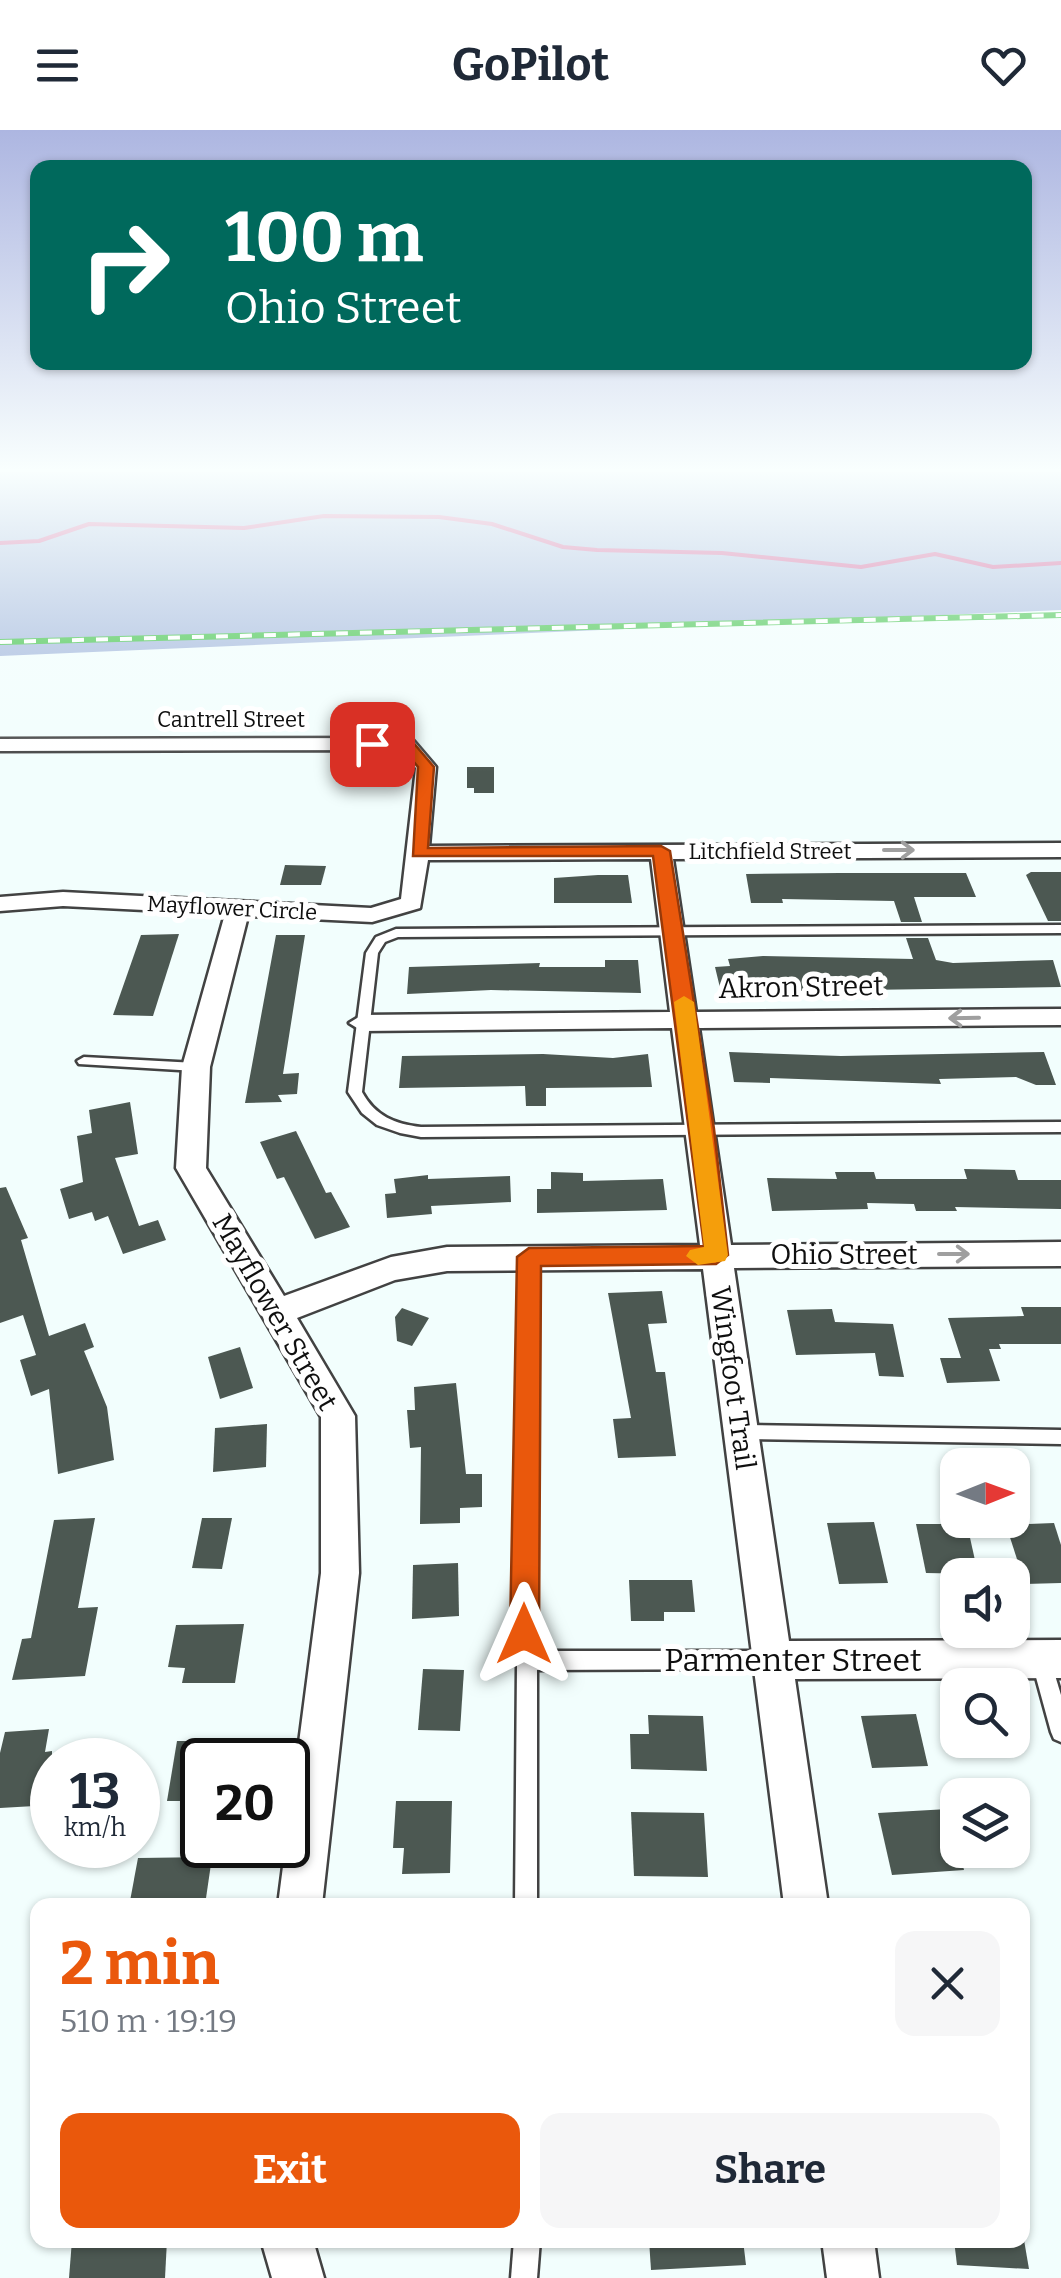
<!DOCTYPE html>
<html lang="en">
<head>
<meta charset="utf-8">
<style>
  :root { --surface:#fff; --page:#f6f6f7; --text:#1f2937; --muted:#747a83; --accent:#ea580c }
  body { margin:0; font-family:Bitter,serif; background:var(--page); color:var(--text); height:100vh; display:flex; flex-direction:column; font-size:38px; white-space:nowrap }
  * { box-sizing:border-box; margin:0 }
  p { font-size:32px; color:var(--muted) }
  .icon { flex:none; width:55px; height:55px; fill:none; stroke:currentColor; stroke-width:2; stroke-linecap:round; stroke-linejoin:round }
  .map { position:relative; flex:1; overflow:hidden }
  .drawer { position:absolute; left:30px; top:1768px; width:1000px; height:350px; display:flex; flex-direction:column; background:var(--surface); border-radius:20px; box-shadow:0 2px 8px #0004 }
  .drawer>* { flex:none }
  .hud { position:absolute; left:30px; top:30px; width:1002px; height:210px; border-radius:20px; box-shadow:0 2px 8px #0004; background:#00695c; color:#fff; overflow:hidden }
  .needle { width:65px; rotate:89deg }
  .buttons { position:absolute; left:940px; top:1318px; display:grid; gap:20px }
  .buttons a { display:grid; place-items:center; width:90px; height:90px; border-radius:20px; background:var(--surface); box-shadow:0 2px 8px #0004; font-size:50px }
  .speed { position:absolute; left:30px; top:1608px; display:flex; gap:20px; font-size:50px; font-weight:700; text-align:center }
  .speed>* { display:grid; place-content:center; width:130px; height:130px; border-radius:50%; background:var(--surface); box-shadow:0 2px 8px #0004; line-height:1 }
  .speed small { font-size:25px; font-weight:400 }
  .speed .limit { border:5px solid #111; border-radius:15px; background:#fff; color:#111 }
  .pin { position:absolute; display:grid; place-items:center; width:85px; height:85px; color:#fff; margin:-42px; border-radius:20px; box-shadow:0 5px 15px #0006 }
  .me { position:absolute; width:110px; margin:-55px; rotate:0deg; stroke-linejoin:round; filter:drop-shadow(0 0 8px #0008) }
  .turn { display:flex; align-items:center; gap:35px; height:210px; padding:0 30px; font-size:45px }
  .turn .icon { width:130px; height:130px; stroke-width:2.5 }
  .turn b { display:block; font-size:70px; line-height:85px }
  .round { display:grid; place-items:center; flex:none; width:105px; height:105px; border-radius:20px; background:var(--page) }
  .head { display:flex; align-items:center; justify-content:space-between; height:170px; padding:0 30px }
  h1 { font-size:60px; font-weight:700; line-height:75px; color:var(--accent) }
  .action { display:flex; gap:20px; margin-top:auto; padding:20px 30px }
  .action a { flex:1; height:115px; border-radius:20px; background:var(--accent); color:#fff; font-size:40px; font-weight:700; line-height:115px; text-align:center }
  .action a+a { background:var(--page); color:var(--text) }
  header { display:flex; justify-content:space-between; align-items:center; height:130px; padding:0 30px; background:var(--surface); font-size:45px; font-weight:700 }
  .map>svg:first-child { display:block }
  .forest { fill:#9cb1d9 }
  .lines { fill:none; stroke-linecap:round; stroke-linejoin:round }
  .stream { stroke:#c94285; stroke-width:4 }
  .building { fill:#4c5852 }
  .lane-casing { stroke:#424242; stroke-width:5 }
  .street-casing { stroke:#424242; stroke-width:5 }
  .lane { fill:#fff; fill-rule:evenodd }
  .street { fill:#fff; fill-rule:evenodd }
  .rail-casing { stroke:#2bbb34; stroke-width:6 }
  .rail { stroke:#fff; stroke-width:4; stroke-dasharray:12; stroke-linecap:butt }
  .oneway { stroke:#9f9f9f }
  .route { fill:#ea580c; stroke:#983908; stroke-width:2.5 }
  .slow { fill:#f59e0b }
  .labels { text-anchor:middle; dominant-baseline:central; stroke-width:10; stroke-linejoin:round; paint-order:stroke }
  .far-street-label { font-size:22px; fill:#0f0f0f; stroke:#fff }
  .street-label { font-size:28px; fill:#0f0f0f; stroke:#fff }
  .near-street-label { font-size:32px; fill:#0f0f0f; stroke:#fff }
</style>
</head>
<body>
<header><svg class="icon" aria-label="menu" viewBox="0 0 24 24"><path d="M4 6h16M4 12h16M4 18h16"/></svg>GoPilot<svg class="icon" aria-label="heart" viewBox="0 0 24 24"><path d="M12 20l-8-8c-3-5 5-10 8-4 3-6 11-1 8 4z"/></svg></header>
<div class="map">
<svg width="1061" height="2148" viewBox="0 0 1061 2148">
  <rect width="100%" height="100%" fill="#f2fefd"/>
  <path class="forest" d="M0,342H1061V480L0,526Z"/>
  <g class="lines">
    <path class="stream" d="M0,413L39,411L89,394L244,398L324,386L439,387L492,394L563,417L597,420L722,423L861,437L935,424L993,437L1061,433"/>
  </g>
  <g class="building">
    <path d="M467,637H494V663H474V658H467Z"/>
    <path d="M285,735L326,736L321,755H280Z"/>
    <path d="M1031,742H1061V791H1048L1026,745Z"/>
    <path d="M840,743H966L976,767H914L922,792H901L894,771L782,769L783,773H751L746,744Z"/>
    <path d="M598,745H628L632,773H554V748Z"/>
    <path d="M179,804L153,886L113,885L141,805Z"/>
    <path d="M276,805H305L283,944L299,943L297,964L278,965L282,972L245,973Z"/>
    <path d="M906,808H928L936,830L953,833L1053,830L1061,857L721,862L715,837L730,836L728,829L763,826L913,829Z"/>
    <path d="M605,830H638L641,863L491,860L407,864L409,837L540,833L539,837H605Z"/>
    <path d="M729,922L841,926L1044,922L1056,955H1036L1016,947L939,949L941,954L770,948V953L734,952Z"/>
    <path d="M543,924L613,928L648,924L652,957L546,958V976H526L525,956L399,958L402,926Z"/>
    <path d="M130,972L138,1024L115,1028L139,1096L158,1090L166,1110L123,1124L108,1086L95,1091L92,1082L69,1089L60,1059L83,1052L77,1006L92,1003L89,980Z"/>
    <path d="M296,1001L326,1063L331,1062L350,1097L315,1109L284,1047L277,1049L260,1012Z"/>
    <path d="M964,1039L1015,1040L1018,1050H1061V1079L955,1077L957,1081H916L914,1074L867,1073L868,1079L772,1081L767,1048L837,1049L835,1042H874L876,1049H967Z"/>
    <path d="M551,1042L583,1043V1051L663,1049L667,1080L537,1083V1059H551Z"/>
    <path d="M428,1045V1049L510,1046L511,1072L431,1076L432,1084L387,1088L385,1064L396,1063L394,1049Z"/>
    <path d="M6,1057L28,1108L21,1110L49,1206L85,1193L94,1217L84,1221L107,1277L114,1330L58,1344L49,1259L31,1266L20,1230L36,1225L23,1185L0,1193V1058Z"/>
    <path d="M662,1161L667,1193L648,1194L656,1242H665L676,1326L618,1328L613,1289L631,1288L608,1163Z"/>
    <path d="M1021,1177H1061V1214H999L1001,1219H989L1000,1251L947,1253L940,1228H961L948,1188L1024,1186Z"/>
    <path d="M402,1178L429,1188L412,1216L397,1211L395,1187Z"/>
    <path d="M832,1179L835,1192L893,1194L904,1247L879,1246L875,1223L796,1225L787,1180Z"/>
    <path d="M240,1217L253,1258L220,1269L208,1227Z"/>
    <path d="M456,1253L466,1344H482V1377L460,1378V1393L420,1394L421,1317L410,1318L407,1280H415L414,1257Z"/>
    <path d="M267,1294L266,1337L213,1342L215,1298Z"/>
    <path d="M95,1388L78,1478L98,1477L85,1546L12,1550L22,1509L31,1508L54,1390Z"/>
    <path d="M202,1388H232L222,1439L192,1438Z"/>
    <path d="M874,1392L888,1453L839,1454L827,1393Z"/>
    <path d="M1054,1393L1061,1415V1453L1025,1454L1006,1395Z"/>
    <path d="M916,1394H967L978,1444L926,1443Z"/>
    <path d="M458,1433L459,1486L412,1489L413,1435Z"/>
    <path d="M629,1450H692L695,1482H664V1491H631Z"/>
    <path d="M244,1494L235,1553H182L185,1538L168,1537L176,1495Z"/>
    <path d="M423,1539L464,1540L460,1601L418,1600Z"/>
    <path d="M916,1584L928,1636L872,1638L861,1586Z"/>
    <path d="M648,1585L703,1586L707,1641L631,1639L630,1604H649Z"/>
    <path d="M49,1599L45,1622L52,1621V1675L0,1678V1623L5,1602Z"/>
    <path d="M177,1611H202V1671H167Z"/>
    <path d="M396,1671H452L450,1743L402,1744L404,1718H393Z"/>
    <path d="M948,1679L964,1740L892,1745L878,1683Z"/>
    <path d="M631,1682L704,1683L708,1747L634,1746Z"/>
    <path d="M212,1727L205,1775L130,1771L138,1728Z"/>
    <path d="M72,2110H167L165,2148H69Z"/>
    <path d="M649,2110H743L746,2135L651,2140Z"/>
    <path d="M954,2110H1024L1029,2139L957,2135Z"/>
  </g>
  <g class="lines">
    <defs>
      <g id="lane">
        <path d="M1061,795V803L398,807L385,812L378,823L362,962C375,986 395,994 421,997L1061,992V1002L421,1007L400,1003L377,995L362,983L348,962L366,823L376,807L396,799Z"/>
        <path d="M84,927L196,933L203,937L196,941L79,934L77,931Z"/>
        <path d="M529,1121L535,1123L537,1127V1521H771L778,1523L781,1530L778,1537L771,1539L537,1540V1775H515L517,1536L515,1531L517,1526L521,1127L523,1123Z"/>
        <path d="M740,1295L1061,1300V1314L740,1309L734,1307L731,1302L734,1297Z"/>
        <path d="M1041,1520L1048,1522L1061,1565V1612L1054,1609L1051,1602L1031,1529L1034,1522Z"/>
        <path d="M514,2110H540L537,2148H511Z"/>
      </g>
      <g id="street">
        <path d="M406,608L413,610L436,637L429,716L1061,713V727L673,729L696,882L1061,879V895L699,898L731,1115L1061,1112V1136L734,1138L789,1511L1061,1510V1548L795,1549L828,1775H784L703,1139L447,1141L395,1150L297,1188L355,1286L359,1443L322,1775H278L321,1443V1287L176,1038L182,937L225,784L63,776L0,781V767L63,762L371,778L401,769L416,638L400,620L0,621V609ZM651,729L670,882L362,885L349,893L362,901L672,898L700,1115L447,1117L391,1127L284,1166L206,1038L210,937L248,786L372,792L420,778L428,730Z"/>
        <path d="M261,2110H313L324,2148H272Z"/>
        <path d="M822,2110H874L879,2148H827Z"/>
      </g>
    </defs>
    <use href="#lane" class="lane-casing"/>
    <use href="#street" class="street-casing"/>
    <use href="#lane" class="lane"/>
    <use href="#street" class="street"/>
    <defs>
      <path id="rail" d="M0,512L1061,485"/>
    </defs>
    <use href="#rail" class="rail-casing"/>
    <use href="#rail" class="rail"/>
  </g>
  <defs><path id="oneway-shaft" d="M-6 0H5M1.5-3L5.5 0L1.5 3" fill="none" stroke-width="1.6" stroke-linecap="round" stroke-linejoin="round" transform="scale(2.5)"/></defs>
  <g class="oneway">
    <use href="#oneway-shaft" transform="translate(899 720)"/>
    <use href="#oneway-shaft" transform="translate(964 888) rotate(179)"/>
    <use href="#oneway-shaft" transform="translate(954 1124)"/>
  </g>
  <linearGradient id="sky" x2="0" y2="1"><stop stop-color="#adb6e1"/><stop offset="0.53" stop-color="#f9fffe"/><stop offset="1" stop-color="#f9fffe" stop-opacity="0"/></linearGradient>
  <rect width="1061" height="642" fill="url(#sky)"/>
  <path class="route" d="M372,609L411,610L434,637L428,718L661,716L670,721L714,999L728,1125L716,1134L541,1136L539,1504L535,1514L524,1518L514,1514L510,1504L517,1127L529,1118L704,1116L653,726H413L418,637L402,618L367,617V611Z"/>
  <path class="slow" d="M684,866L694,872L728,1125L725,1131L698,1135L686,1126L690,1120L704,1117L674,872Z"/>
  <g class="labels">
    <g class="far-street-label">
      <text x="231" y="589">Cantrell Street</text>
      <text x="770" y="721">Litchfield Street</text>
      <text transform="translate(232 778) rotate(3)">Mayflower Circle</text>
    </g>
    <g class="street-label">
      <text transform="translate(801 857) rotate(-1)">Akron Street</text>
      <text x="844" y="1124">Ohio Street</text>
      <text transform="translate(275 1182) rotate(60)">Mayflower Street</text>
      <text transform="translate(733 1248) rotate(82)">Wingfoot Trail</text>
    </g>
    <g class="near-street-label">
      <text x="793" y="1530">Parmenter Street</text>
    </g>
  </g>
</svg>
<div class="buttons">
<a><svg class="needle" viewBox="-14 -14 28 28"><path d="M0-13l5 13h-10z" fill="#e53935"/><path d="M0 13l5-13h-10z" fill="#747a83"/></svg></a>
<a><svg class="icon" aria-label="sound" viewBox="0 0 24 24"><path d="M4 9h4l5-4v14l-5-4H4zM17 9q2 3 0 6"/></svg></a>
<a><svg class="icon" aria-label="search" viewBox="0 0 24 24"><circle cx="10" cy="10" r="6"/><path d="M15 15l6 6"/></svg></a>
<a><svg class="icon" aria-label="layers" viewBox="0 0 24 24"><path d="M12 4l9 5-9 5-9-5zM3 14l9 5 9-5"/></svg></a>
</div>
<div class="speed"><div>13<small>km/h</small></div><div class="limit">20</div></div>
<div class="pin" style="left:372px;top:614px;background:#d93025"><svg class="icon" aria-label="arrive" viewBox="0 0 24 24"><path d="M6 21V4h12l-3 4 3 4H6"/></svg></div>
<svg class="me" style="left:524px;top:1504px" viewBox="-20 -20 40 40"><path d="M0-17L14 15 0 8-14 15z" fill="#ea580c" stroke="#fff" stroke-width="4"/></svg>
<div class="hud">
<div class="turn"><svg class="icon" aria-label="right" viewBox="0 0 24 24"><path d="M7 20v-9h11M14 6l5 5-5 5"/></svg><div><b>100 m</b>Ohio Street</div></div>
</div>
<section class="drawer">
<div class="head"><div><h1>2 min</h1><p>510 m · 19:19</p></div><a class="round"><svg class="icon" aria-label="close" viewBox="0 0 24 24"><path d="M6 6l12 12M18 6L6 18"/></svg></a></div>
<div class="action"><a>Exit</a><a>Share</a></div>
</section>
</div>
</body>
</html>
